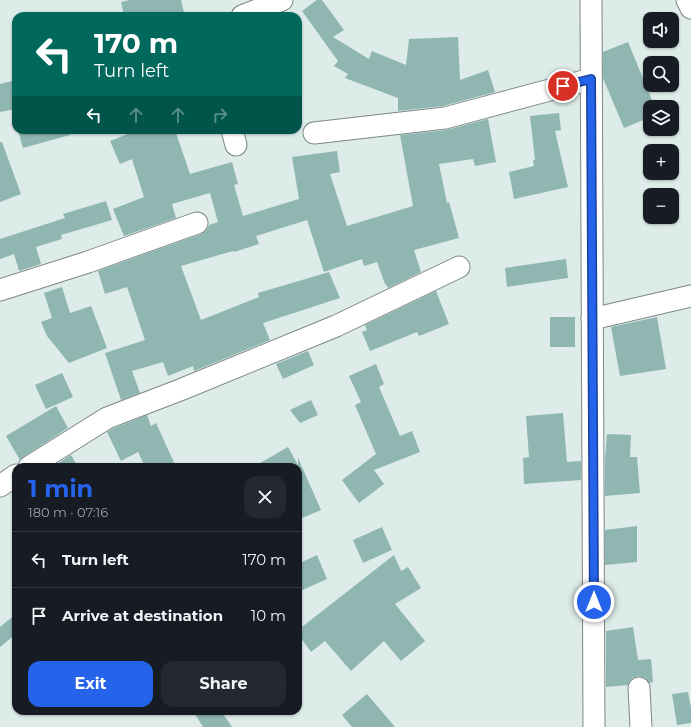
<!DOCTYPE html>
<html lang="en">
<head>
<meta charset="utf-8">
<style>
  :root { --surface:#171b24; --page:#242831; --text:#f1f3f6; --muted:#9ea1a6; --line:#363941; --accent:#2563eb }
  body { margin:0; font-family:Montserrat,sans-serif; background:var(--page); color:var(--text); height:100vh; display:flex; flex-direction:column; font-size:15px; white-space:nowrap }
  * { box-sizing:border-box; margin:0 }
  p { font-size:13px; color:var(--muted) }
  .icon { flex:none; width:22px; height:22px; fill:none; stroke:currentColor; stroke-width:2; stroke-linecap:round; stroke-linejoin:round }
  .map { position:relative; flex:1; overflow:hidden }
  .sheet { position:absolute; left:12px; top:463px; width:290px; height:252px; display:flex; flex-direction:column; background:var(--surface); border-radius:12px; box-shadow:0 1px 3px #0004 }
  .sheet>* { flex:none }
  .banner { position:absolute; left:12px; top:12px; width:290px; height:122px; border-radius:12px; box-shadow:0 1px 3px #0004; background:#00695c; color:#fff; overflow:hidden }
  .fabs { position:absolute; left:643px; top:12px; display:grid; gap:8px }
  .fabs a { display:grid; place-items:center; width:36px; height:36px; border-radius:8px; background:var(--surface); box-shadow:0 1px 3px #0004; font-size:20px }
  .pin { position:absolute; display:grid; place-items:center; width:34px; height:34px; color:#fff; margin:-17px; border:2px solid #fff; border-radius:50%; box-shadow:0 1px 4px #0007 }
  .me { position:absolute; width:44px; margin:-22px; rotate:0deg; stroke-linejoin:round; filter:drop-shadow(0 0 3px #0008) }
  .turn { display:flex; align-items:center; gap:14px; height:84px; padding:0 16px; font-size:18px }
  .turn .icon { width:52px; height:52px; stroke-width:2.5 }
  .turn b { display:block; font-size:28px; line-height:34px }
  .lanes { display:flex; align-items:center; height:38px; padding:0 16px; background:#0003; justify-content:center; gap:20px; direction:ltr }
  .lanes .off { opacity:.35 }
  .round { display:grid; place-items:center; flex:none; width:42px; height:42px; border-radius:12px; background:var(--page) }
  .head { display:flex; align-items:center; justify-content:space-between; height:68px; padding:0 16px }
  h1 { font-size:24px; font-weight:700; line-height:30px; color:var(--accent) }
  .primary-button { display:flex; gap:8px; margin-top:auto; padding:8px 16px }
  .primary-button a { flex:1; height:46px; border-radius:12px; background:var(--accent); color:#fff; font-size:16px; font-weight:700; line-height:46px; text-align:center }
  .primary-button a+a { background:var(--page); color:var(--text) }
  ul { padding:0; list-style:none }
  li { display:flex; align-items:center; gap:12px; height:56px; padding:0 16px; border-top:1px solid var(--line) }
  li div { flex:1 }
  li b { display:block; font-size:15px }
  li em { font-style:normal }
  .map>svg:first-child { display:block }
  .building { fill:#8fb6b1 }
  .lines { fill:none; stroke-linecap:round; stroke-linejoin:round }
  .minor-casing { stroke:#7b8886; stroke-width:23 }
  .minor { stroke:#fff; stroke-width:21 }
  .route-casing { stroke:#184099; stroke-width:10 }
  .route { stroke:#2563eb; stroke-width:7 }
</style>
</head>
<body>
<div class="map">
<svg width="691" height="727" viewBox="0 0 691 727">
  <rect width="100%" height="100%" fill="#ddebe9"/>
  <g class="building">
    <path d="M130,0H181L185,16H124L121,2Z"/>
    <path d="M317,0H322L344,30L333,37L369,59L372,51L406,65L409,39L458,37L460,80L488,70L495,92L443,106L398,111V98L345,78L348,74L334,66L338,61L302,11Z"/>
    <path d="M628,42L654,105L645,109L648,118L624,128L603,78V52Z"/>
    <path d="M16,80V109L0,112V84Z"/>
    <path d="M559,113L561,130L555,131L568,187L514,199L509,172L534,166L533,160H535L530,116Z"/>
    <path d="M488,119L496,162L475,166L473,159L439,164L447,203L449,202L459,238L414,250L421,272L388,288L386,284H385L377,262L364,266L362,259L324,272L307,220L256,236L259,244L234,252L233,251L181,266L201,320L259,297L258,293L329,272L340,298L263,323L270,340L194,371L193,366L168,376L163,362L132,371L140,393L121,400L105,353L145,340L127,287L105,294L98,271L201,234L206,231L209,225L218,222L210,193L172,204L176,218L124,236L113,209L144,197L132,159L120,164L110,141L138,130H175L190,174L232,162L238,184L234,185L243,216L299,199L292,157L337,151L340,172L330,174L347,226L413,206L400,135L446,130Z"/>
    <path d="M18,130H70V135L23,148Z"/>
    <path d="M0,142H2L21,194L0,202Z"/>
    <path d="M106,201L112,220L61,235L62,239L36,247L41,264L19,271L14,254L0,259V239L65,218L63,214Z"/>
    <path d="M566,259L568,278L507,287L505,268Z"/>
    <path d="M62,287L70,313L91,306L107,348L69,363L47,336L41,322L52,318L44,293Z"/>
    <path d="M436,291L449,324L419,336L417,332L370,351L362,332L367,330L365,325Z"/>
    <rect x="550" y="317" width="25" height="30"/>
    <path d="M657,317L666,369L620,376L611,327Z"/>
    <path d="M308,351L314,365L283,379L276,364Z"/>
    <path d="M376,364L384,384L379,387L400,436L412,431L420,452L374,470L384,484L359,503L342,480L376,454L355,405L361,402L349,376Z"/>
    <path d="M62,373L73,397L46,409L35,385Z"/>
    <path d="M311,400L318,415L300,423L290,410Z"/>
    <path d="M56,406L68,428L23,457L20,460L6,436Z"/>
    <path d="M563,413L567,462L581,461V480L524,484L523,458L529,457L526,416Z"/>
    <path d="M147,415L151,426L156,423L176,467H145L138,452L121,461L107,432L112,429Z"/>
    <path d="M607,434L631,435L630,457H637L640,493L605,496V459Z"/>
    <path d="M288,447L298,465V458L321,510L302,518L298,510V467H253Z"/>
    <path d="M71,455L78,467H52Z"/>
    <path d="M637,526V562L605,565V530Z"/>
    <path d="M382,527L392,550L363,563L353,540Z"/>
    <path d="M317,555L327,579L298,592V564Z"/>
    <path d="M394,555L401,571L408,567L421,588L395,604L425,641L401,661L384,641L351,671L325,641L311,652L298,634V630Z"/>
    <path d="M16,614V634L0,647V627Z"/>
    <path d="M633,627L638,660L651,659L653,682L649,683L645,678L638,676L632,678L629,682L628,685L606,687V631Z"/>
    <path d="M688,692L691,708V723L677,725L672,694Z"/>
    <path d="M367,694L395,727H352L342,715Z"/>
    <path d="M193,711H221L232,727H203Z"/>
  </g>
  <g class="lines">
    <defs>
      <g id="minor">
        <path d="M591,0L594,727"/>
        <path d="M687,0L691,8"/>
        <path d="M242,16L282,0"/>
        <path d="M232,130L236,145"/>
        <path d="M314,133L445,118L591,79"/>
        <path d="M0,290L88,262L197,223"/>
        <path d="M592,319L691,296"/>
        <path d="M29,467L107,418L180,390L336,326L459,267"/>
        <path d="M0,486L16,475"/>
        <path d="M639,688L641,727"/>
      </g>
    </defs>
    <use href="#minor" class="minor-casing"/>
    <use href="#minor" class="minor"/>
  </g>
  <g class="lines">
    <defs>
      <path id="route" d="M563,86L591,79L594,602"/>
    </defs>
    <use href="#route" class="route-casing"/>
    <use href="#route" class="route"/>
  </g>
</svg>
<div class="fabs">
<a><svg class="icon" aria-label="sound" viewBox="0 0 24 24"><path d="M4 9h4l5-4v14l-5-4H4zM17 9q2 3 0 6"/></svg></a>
<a><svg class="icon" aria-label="search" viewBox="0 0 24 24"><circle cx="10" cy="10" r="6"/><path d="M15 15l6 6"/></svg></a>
<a><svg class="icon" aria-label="layers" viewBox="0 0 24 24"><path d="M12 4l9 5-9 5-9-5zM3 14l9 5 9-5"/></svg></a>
<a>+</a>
<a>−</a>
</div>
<div class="pin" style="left:563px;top:86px;background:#d93025"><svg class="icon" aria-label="arrive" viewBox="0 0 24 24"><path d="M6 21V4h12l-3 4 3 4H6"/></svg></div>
<svg class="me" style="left:594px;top:602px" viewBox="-20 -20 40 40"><circle r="17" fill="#2563eb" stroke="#fff" stroke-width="3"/><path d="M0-11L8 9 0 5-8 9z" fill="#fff"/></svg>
<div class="banner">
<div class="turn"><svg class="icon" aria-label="left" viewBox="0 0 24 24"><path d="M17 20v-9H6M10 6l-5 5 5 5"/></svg><div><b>170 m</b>Turn left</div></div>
<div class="lanes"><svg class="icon" aria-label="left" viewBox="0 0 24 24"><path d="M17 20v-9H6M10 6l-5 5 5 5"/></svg><svg class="icon off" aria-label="ahead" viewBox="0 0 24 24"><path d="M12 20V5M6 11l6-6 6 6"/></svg><svg class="icon off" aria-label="ahead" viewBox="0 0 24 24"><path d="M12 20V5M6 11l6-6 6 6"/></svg><svg class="icon off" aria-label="right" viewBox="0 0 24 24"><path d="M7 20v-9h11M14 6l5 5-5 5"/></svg></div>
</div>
<section class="sheet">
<div class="head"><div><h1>1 min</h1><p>180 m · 07:16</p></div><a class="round"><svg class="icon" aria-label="close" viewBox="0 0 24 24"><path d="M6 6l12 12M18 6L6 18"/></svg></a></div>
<ul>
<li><svg class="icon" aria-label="left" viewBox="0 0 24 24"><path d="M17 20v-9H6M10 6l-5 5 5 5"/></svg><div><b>Turn left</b></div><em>170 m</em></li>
<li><svg class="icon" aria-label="arrive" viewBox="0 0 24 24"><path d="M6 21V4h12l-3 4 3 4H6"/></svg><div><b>Arrive at destination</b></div><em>10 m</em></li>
</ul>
<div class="primary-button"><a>Exit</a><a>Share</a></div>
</section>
</div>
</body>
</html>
